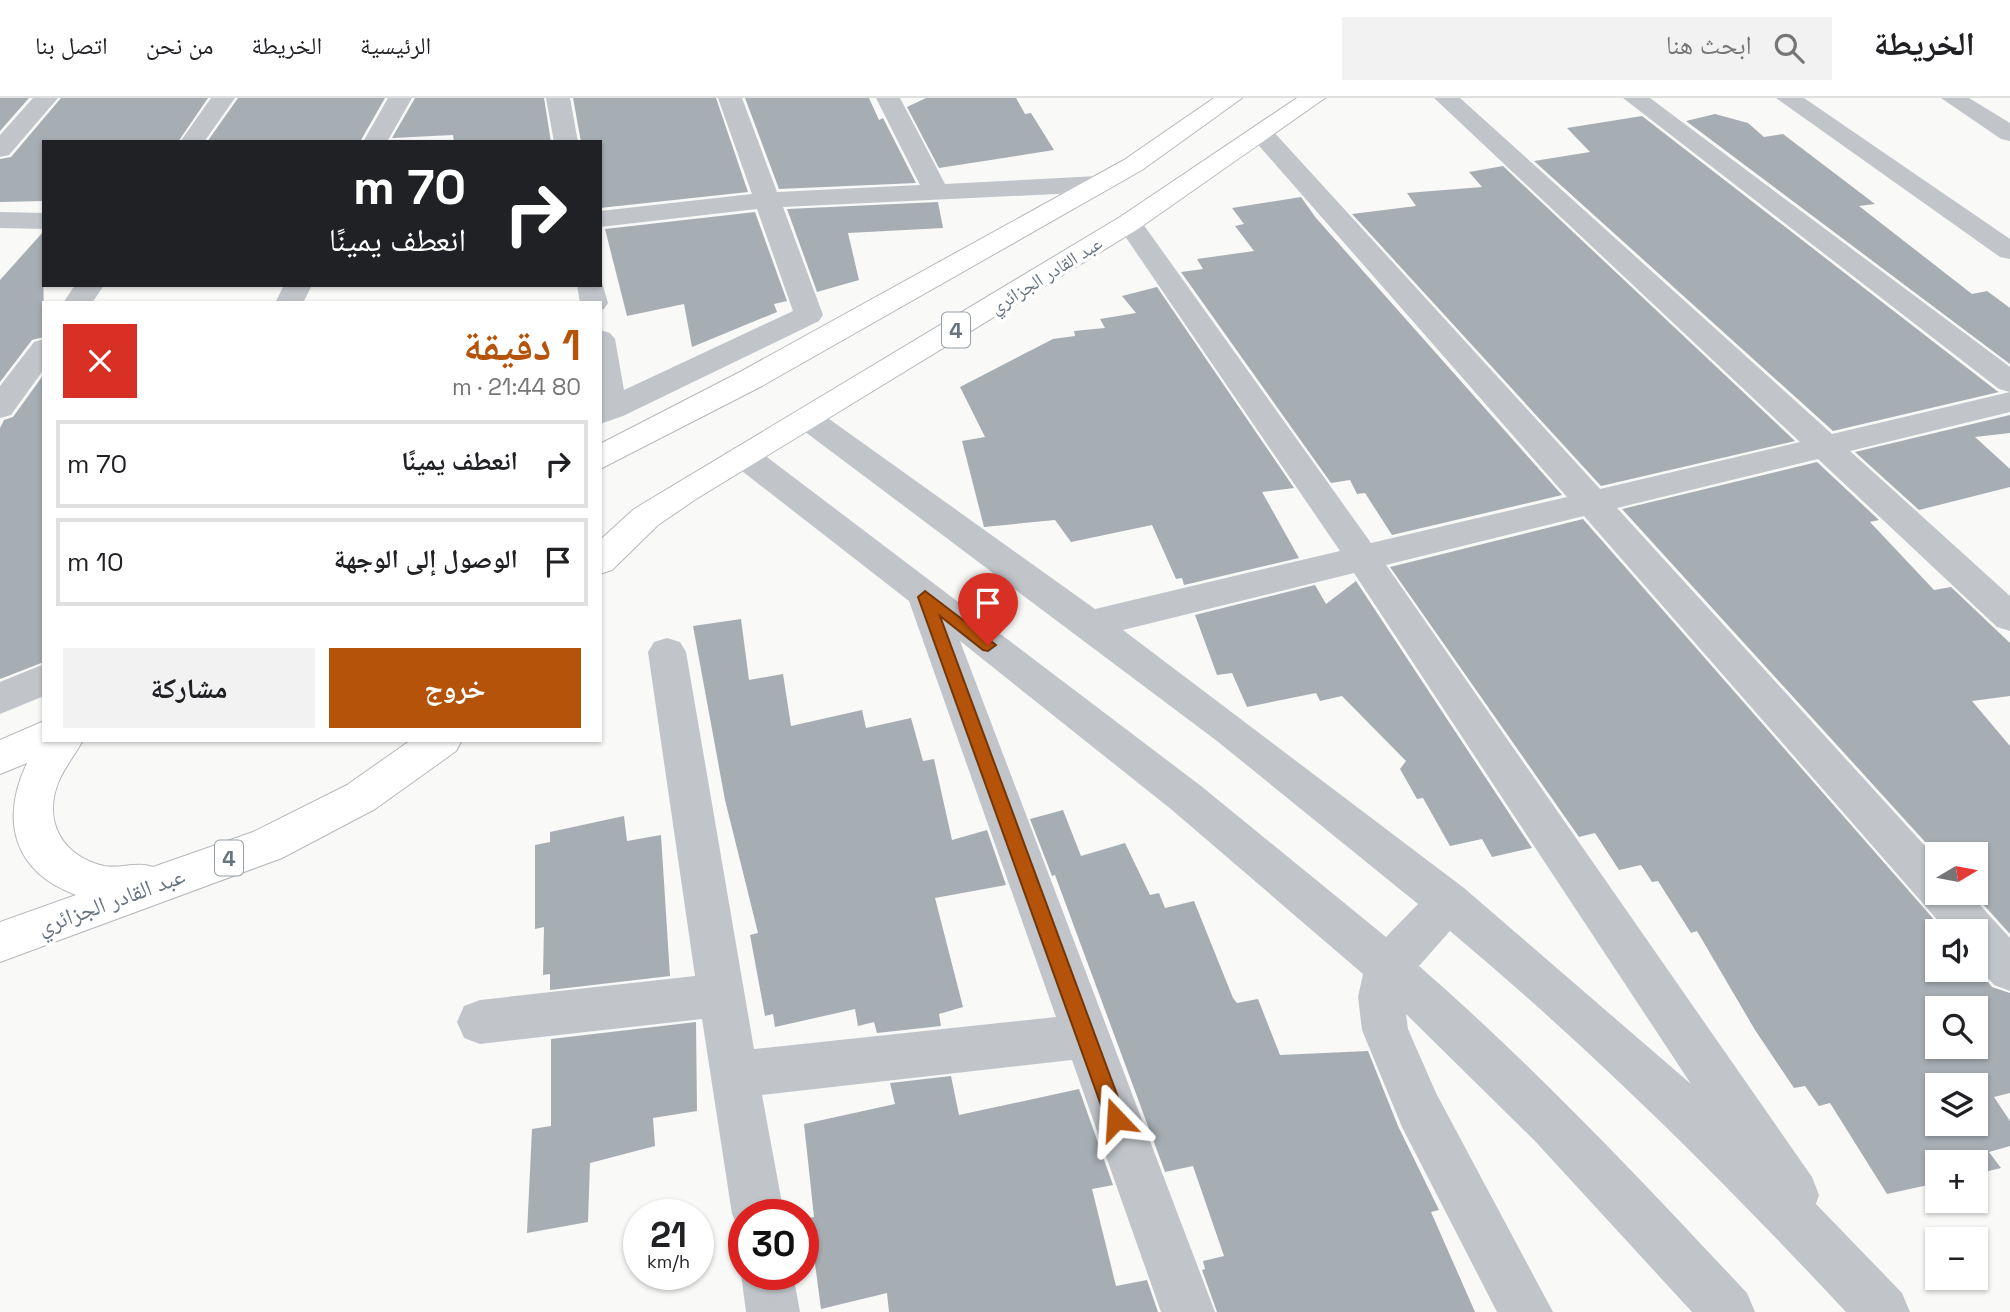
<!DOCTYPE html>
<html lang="ar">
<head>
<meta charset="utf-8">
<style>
  :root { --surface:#fff; --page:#f2f2f2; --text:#202124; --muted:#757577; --line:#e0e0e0; --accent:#b45309 }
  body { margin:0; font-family:"Space Grotesk","Noto Naskh Arabic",sans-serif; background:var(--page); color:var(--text); direction:rtl; height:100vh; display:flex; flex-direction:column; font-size:26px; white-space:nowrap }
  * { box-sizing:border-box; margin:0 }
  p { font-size:23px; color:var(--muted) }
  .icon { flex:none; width:38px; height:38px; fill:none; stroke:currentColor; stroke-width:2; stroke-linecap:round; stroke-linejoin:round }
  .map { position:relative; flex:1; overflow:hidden; direction:ltr }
  .side { position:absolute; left:42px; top:203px; width:560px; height:441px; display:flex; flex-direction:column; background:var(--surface); border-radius:0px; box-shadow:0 2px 5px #0004; direction:rtl }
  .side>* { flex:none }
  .top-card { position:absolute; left:42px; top:42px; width:560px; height:147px; border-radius:0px; box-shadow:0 2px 5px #0004; direction:rtl; background:#202124; color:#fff; overflow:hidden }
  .needle { width:46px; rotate:80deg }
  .tools { position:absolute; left:1925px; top:744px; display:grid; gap:14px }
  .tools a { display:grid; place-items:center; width:63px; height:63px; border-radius:0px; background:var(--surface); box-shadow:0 2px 5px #0004; font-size:35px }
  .speed { position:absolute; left:623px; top:1101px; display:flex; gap:14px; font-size:35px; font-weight:700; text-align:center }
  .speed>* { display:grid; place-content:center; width:91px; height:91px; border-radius:50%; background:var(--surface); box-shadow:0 2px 5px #0004; line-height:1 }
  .speed small { font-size:18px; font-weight:400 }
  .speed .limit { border:10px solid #d22; background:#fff; color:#111 }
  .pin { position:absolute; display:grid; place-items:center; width:60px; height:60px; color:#fff; margin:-72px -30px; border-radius:50% 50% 50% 0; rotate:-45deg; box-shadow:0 0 7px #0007 }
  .pin .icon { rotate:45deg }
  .me { position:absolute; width:77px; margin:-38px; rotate:340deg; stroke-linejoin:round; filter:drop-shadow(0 0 5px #0008) }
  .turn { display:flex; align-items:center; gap:24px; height:147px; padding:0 21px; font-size:32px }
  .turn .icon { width:91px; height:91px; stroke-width:2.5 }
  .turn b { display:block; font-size:49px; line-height:60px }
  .round { display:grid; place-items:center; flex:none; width:74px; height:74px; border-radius:0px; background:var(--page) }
  .overview { display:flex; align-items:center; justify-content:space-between; height:119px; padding:0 21px }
  h1 { font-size:42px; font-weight:800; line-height:52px; color:var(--accent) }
  .cta { display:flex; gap:14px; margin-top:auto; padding:14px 21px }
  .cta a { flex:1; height:80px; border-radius:0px; background:var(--accent); color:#fff; font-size:28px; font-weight:800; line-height:80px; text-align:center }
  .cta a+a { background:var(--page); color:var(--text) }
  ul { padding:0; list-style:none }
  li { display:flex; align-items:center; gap:21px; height:88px; margin:0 14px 10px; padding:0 7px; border:4px solid var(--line); border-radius:0px }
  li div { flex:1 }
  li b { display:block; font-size:26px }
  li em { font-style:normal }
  header { display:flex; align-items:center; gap:42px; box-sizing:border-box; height:98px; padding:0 35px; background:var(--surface); border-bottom:2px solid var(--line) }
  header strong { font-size:33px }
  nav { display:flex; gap:38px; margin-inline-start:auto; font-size:24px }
  .search { width:490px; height:63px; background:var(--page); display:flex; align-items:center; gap:18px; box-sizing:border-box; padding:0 24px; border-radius:0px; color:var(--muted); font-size:26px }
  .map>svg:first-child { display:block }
  .building { fill:#a6aeb4; fill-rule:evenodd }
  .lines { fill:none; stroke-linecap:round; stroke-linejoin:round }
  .highway-casing { stroke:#b5b9bc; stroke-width:2 }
  .minor { fill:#c1c5c9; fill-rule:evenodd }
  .highway { fill:#fff; fill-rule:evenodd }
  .route { fill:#b45309; stroke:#753606; stroke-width:2 }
  .labels { text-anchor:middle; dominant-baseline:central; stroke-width:7; stroke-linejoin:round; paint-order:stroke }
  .far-street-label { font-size:19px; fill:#667480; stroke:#fff }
  .shield { fill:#fff; stroke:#949ea6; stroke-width:2 }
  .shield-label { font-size:21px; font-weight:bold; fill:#667480 }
  .street-label { font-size:23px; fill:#667480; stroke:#fff }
</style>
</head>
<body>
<header>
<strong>الخريطة</strong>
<div class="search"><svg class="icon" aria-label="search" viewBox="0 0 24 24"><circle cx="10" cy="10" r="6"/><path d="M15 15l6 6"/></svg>ابحث هنا</div>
<nav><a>الرئيسية</a><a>الخريطة</a><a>من نحن</a><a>اتصل بنا</a></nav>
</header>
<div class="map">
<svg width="2010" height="1214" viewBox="0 0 2010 1214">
  <rect width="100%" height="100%" fill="#f9f9f8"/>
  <g class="building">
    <path d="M0,0H29L0,33Z"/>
    <path d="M61,0H208L178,44H44V103L0,104V61L11,59Z"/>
    <path d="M238,0H385L361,42L207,44Z"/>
    <path d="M415,0H544L551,44H454L453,37L392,40Z"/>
    <path d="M573,0H716L748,94L600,110V44H581Z"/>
    <path d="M745,0H869L879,22L883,20L916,85L779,91Z"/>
    <path d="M926,0H1016L1025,16L1031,15L1054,52L939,70L907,9Z"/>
    <path d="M1715,16L1748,25L1764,39L1783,36L1875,106L1859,108L1972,196L1987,193L2010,210V266L1686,23Z"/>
    <path d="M1642,18L1997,293L1999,294L1833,333L1534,63L1590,54L1567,30Z"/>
    <path d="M1503,68L1795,343L1601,388L1352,116L1416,108L1407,95L1482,89L1469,74Z"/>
    <path d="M1301,99L1316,120L1562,397L1392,437L1365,395L1357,396L1350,382L1331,385L1181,174L1203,171L1197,161L1254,153L1235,128L1244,126L1232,110Z"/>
    <path d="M938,104L943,130L848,135L859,182L817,194L787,111Z"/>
    <path d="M755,114L787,203L774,206L777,214L692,249L684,206L627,218L605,131Z"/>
    <path d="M43,134L44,239L32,242L0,284V182Z"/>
    <path d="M1157,189L1294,390L1262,394L1299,460L1184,487L1182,480L1176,481L1152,427L1071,444L1055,422L984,429L962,343L985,339L960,289L1053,241L1075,238L1074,233L1105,230L1100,221L1136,215L1122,198Z"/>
    <path d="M44,276V564L0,581V330L4,322L13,319Z"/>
    <path d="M2010,317V335L1975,339L2010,371V389L1919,412L1855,354Z"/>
    <path d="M1817,364L1879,422L1870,424L1934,492L1951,489L2010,545V598L1972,603L2010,648V836L1972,794H1976V756L1937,757L1622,411Z"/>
    <path d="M1583,421L1944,833H1937V872L1976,870L1992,889L2010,895V995L1994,999L2010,1023V1048L1989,1054L2001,1070L1976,1076V1064H1937V1085L1887,1096L1830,1005L1819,1008L1805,988L1794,990L1755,932L1697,833L1691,835L1658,783L1652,784L1641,767L1619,772L1595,735L1579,739L1390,469ZM1937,910H1976V948H1937ZM1937,987H1976V1026H1937Z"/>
    <path d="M1356,483L1532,750L1492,759L1482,741L1450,748L1423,700L1417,701L1400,671L1406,663L1342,598L1320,603L1316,595L1247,609L1232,575L1217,577L1195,517L1315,487L1326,506Z"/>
    <path d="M741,521L749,582L783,576L791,628L862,612L866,630L911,620L923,663L934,661L952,742L987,732L1006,787L935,800L963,909L939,916L941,928L877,935L874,924L858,928L855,911L775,929L773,916L765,918L750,837L758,835L725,702L693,528Z"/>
    <path d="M1063,712L1081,758L1125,745L1150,797L1159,795L1165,810L1194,803L1233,900L1237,905L1258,901L1280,957L1368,953L1398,1028L1439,1112L1431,1114L1475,1214H1217L1202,1172L1205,1171L1203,1163L1224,1158L1193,1068L1165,1074L1055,777L1052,778L1030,721Z"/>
    <path d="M624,718L627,743L661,737L670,878L550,892V876L543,877L544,829L535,831V747L550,744V734Z"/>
    <path d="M696,924L697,1013L653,1020L655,1048L590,1065L588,1124L527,1135L532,1031L551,1028V941Z"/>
    <path d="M951,978L959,1017L1079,991L1113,1087L1092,1091L1116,1188L1147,1182L1158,1214H889L887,1195L821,1211L809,1120L814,1119L804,1026L895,1006L890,985Z"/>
  </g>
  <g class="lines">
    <defs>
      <g id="highway">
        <path d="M1214,0H1242L1142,72L762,288L600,371V346L740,274L1124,62Z"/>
        <path d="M1297,0H1325L1138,131L696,401L658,427L612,472L600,476V442L634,411L1120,119Z"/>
        <path d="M44,623V642H83C75,657 64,670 58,685C43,725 63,758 104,768C120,771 136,763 153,769L253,734L347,687L411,642H462L456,653L375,711L282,760L0,864V824L76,797C13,774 0,722 27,665L0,676V642Z"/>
      </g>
    </defs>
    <use href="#highway" class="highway-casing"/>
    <g class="minor">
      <path d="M33,0H58L9,57L0,59V37Z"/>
      <path d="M211,0H235L204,44H180Z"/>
      <path d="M388,0H412L387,44H363Z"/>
      <path d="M546,0H570L578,44H554Z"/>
      <path d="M718,0H742L777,94L920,87L876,0H900L945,86L1098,78L1107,81L1111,86L1107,91L1098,94L783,109L823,217L819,223L623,318L600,326V232L610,235L615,241L624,292L793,213L757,111L600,129V113L752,96Z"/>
      <path d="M1434,0H1460L1832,336L2010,294V314L1850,353L2010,498V533L1997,529L1818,361L1617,410L1937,761V794H1968L2010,840V893L1994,887L1976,866V833H1947L1584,418L1386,467L1812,1079L1819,1097L1816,1106L1902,1195L1910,1214H1846C1721,1080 1591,951 1450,833L1419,868C1535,969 1641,1082 1747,1195L1755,1214H1692L1534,1042L1406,916L1408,931L1436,995L1553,1214H1497L1402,1029L1362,932L1358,899L1363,876L1172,712L960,543L1215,1214H1161L1072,962L762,997L784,1116H744V1136L740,1134L732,1116L702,921L480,946L464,940L457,924L464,908L480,902L695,878L648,554L654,544L667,540L680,544L686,554L754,951L1056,919L909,503L733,366L728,358L733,350L744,347L755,350L1201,688L1386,839L1418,806L1217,643L796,327L791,320L796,313L807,310L818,313L1095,511L1340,453L1116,125L1120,119H1138L1371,445L1567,399L1254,42L1251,37L1254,32H1272L1600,391L1800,344ZM1354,475L1691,986L1464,790L1123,532Z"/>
      <path d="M1623,0H1650L2010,269V294L1999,291Z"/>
      <path d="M1776,0H1804L2010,141V161L2000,159Z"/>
      <path d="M1941,0H1969L2010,25V43L2001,41Z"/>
      <path d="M0,114L44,115V131L0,130Z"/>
      <path d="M601,181L608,205L604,211L600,212V205H580L577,187H600Z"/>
      <path d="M75,187H104L92,205H63Z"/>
      <path d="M284,187H312L303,205H275Z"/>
      <path d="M44,241V271L11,317L0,320V288L34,244Z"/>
      <path d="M44,566V598L0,616V584Z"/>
      <path d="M744,1169V1176H793L800,1214H746L741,1176Z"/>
    </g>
    <use href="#highway" class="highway"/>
  </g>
  <path class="route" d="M925,493L996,547L988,553L983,552L940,518L1126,1021L1123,1028L1116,1031L1109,1028L1106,1021L918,499Z"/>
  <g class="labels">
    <g class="far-street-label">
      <text transform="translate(1046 177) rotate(-32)">عبد القادر الجزائري</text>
    </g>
    <g class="shield">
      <rect x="942" y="214.5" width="28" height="35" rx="5"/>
      <rect x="215" y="742.5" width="28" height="35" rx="5"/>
    </g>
    <g class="shield-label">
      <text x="956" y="232">4</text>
      <text x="229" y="760">4</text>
    </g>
    <g class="street-label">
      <text transform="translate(111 803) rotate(-20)">عبد القادر الجزائري</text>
    </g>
  </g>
</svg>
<div class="tools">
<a><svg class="needle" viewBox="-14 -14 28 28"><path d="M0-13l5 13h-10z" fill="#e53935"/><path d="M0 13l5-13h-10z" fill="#757577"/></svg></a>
<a><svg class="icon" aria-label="sound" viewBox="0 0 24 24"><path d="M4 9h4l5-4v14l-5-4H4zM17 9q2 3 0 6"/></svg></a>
<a><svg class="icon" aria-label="search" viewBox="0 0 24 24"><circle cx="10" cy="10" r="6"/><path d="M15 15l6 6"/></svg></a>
<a><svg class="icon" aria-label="layers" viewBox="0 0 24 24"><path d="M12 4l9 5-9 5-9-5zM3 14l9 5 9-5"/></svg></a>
<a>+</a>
<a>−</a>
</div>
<div class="speed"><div>21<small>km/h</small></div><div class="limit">30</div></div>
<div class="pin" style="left:988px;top:547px;background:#d93025"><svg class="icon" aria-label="arrive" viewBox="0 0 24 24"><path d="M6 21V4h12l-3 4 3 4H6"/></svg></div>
<svg class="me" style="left:1116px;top:1021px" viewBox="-20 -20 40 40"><path d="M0-17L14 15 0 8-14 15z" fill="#b45309" stroke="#fff" stroke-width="4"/></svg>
<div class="top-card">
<div class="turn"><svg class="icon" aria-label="right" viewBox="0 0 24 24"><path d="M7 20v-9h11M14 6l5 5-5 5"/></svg><div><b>70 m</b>انعطف يمينًا</div></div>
</div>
<section class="side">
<div class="overview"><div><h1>1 دقيقة</h1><p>80 m · 21:44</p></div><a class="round" style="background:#d93025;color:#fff"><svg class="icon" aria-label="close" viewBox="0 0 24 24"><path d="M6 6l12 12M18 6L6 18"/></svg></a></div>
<ul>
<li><svg class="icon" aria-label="right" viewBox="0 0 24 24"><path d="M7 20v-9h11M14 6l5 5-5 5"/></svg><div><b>انعطف يمينًا</b></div><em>70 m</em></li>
<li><svg class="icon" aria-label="arrive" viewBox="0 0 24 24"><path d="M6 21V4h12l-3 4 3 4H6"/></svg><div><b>الوصول إلى الوجهة</b></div><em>10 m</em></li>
</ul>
<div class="cta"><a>خروج</a><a>مشاركة</a></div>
</section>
</div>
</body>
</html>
